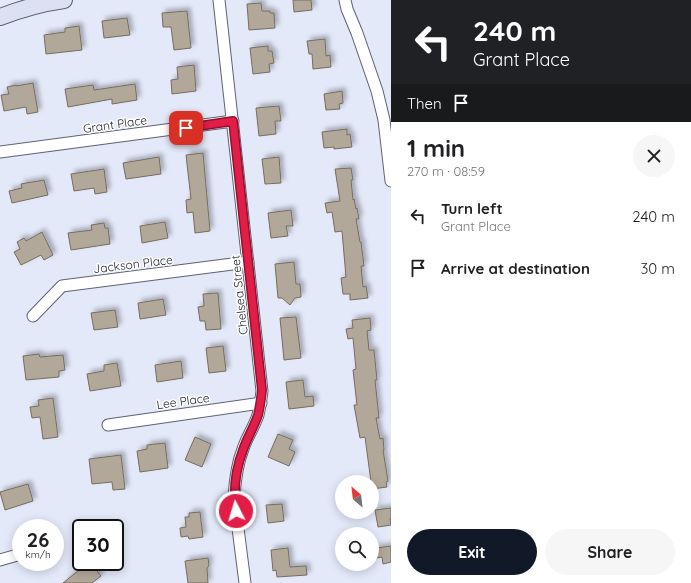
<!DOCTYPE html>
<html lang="en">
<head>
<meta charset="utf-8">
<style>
  :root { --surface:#fff; --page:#f6f6f6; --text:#202124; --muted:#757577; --accent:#111827 }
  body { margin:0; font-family:Quicksand,sans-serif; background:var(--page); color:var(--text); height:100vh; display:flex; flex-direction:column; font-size:15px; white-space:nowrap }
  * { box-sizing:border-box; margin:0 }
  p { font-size:13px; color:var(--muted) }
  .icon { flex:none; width:22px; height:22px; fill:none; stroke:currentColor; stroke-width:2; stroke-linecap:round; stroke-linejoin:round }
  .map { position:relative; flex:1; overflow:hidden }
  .details { display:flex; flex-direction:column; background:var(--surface); width:300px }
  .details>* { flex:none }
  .top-card { background:#202124; color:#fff; overflow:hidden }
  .needle { width:26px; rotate:332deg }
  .fabs { position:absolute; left:335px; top:475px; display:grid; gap:8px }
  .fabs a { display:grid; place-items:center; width:44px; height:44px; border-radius:50%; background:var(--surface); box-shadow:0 2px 10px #0003; font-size:20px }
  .speed { position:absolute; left:12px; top:519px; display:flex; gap:8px; font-size:20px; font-weight:700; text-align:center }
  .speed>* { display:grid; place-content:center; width:52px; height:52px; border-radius:50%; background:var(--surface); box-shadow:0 2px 10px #0003; line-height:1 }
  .speed small { font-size:10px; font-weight:400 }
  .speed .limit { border:2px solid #111; border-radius:6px; background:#fff; color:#111 }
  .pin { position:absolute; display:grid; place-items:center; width:34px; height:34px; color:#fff; margin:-17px; border-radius:8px; box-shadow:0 2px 6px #0006 }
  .me { position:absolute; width:44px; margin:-22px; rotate:355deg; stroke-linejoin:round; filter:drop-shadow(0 0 3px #0008) }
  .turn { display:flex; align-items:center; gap:14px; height:84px; padding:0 16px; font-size:18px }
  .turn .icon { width:52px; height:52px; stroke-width:2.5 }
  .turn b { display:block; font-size:28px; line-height:34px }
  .then { display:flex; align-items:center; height:38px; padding:0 16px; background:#0003; gap:8px; font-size:15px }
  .round { display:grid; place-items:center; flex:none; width:42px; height:42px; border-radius:21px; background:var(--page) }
  .head { display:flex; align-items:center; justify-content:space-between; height:68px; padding:0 16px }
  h1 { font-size:24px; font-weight:700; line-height:30px }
  .action { display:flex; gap:8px; margin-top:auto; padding:8px 16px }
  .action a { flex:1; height:46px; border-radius:24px; background:var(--accent); color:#fff; font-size:16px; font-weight:700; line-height:46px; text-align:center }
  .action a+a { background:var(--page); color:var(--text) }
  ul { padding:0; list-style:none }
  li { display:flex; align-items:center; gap:12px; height:52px; padding:0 16px }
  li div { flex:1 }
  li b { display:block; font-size:15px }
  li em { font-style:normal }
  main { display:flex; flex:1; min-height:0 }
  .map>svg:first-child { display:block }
  .building { fill:#b2a89a; stroke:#766c5f; filter:url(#shadow) }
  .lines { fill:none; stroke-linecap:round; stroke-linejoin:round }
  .street-casing { stroke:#5e6271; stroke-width:13 }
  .secondary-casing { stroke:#5e6271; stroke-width:18 }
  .street { stroke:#fff; stroke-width:11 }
  .secondary { stroke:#dce0f3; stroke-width:16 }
  .route-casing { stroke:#92132f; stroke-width:10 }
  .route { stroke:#e11d48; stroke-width:7 }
  .labels { text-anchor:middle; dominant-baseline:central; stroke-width:3; stroke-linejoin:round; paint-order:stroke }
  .street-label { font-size:12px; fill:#23242b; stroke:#fff }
</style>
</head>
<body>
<main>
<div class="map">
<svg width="391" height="583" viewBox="0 0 391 583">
  <defs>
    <filter id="shadow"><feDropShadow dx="3.5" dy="-3.5" stdDeviation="2" flood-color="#0004"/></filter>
  </defs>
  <rect width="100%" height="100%" fill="#e4e9fa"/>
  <g class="building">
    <path d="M293,0H311L312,10L294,12Z"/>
    <path d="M261,3L262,11H270V13H274L275,28L249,30L247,4Z"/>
    <path d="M187,11L191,48L174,50L171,27H163L162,13Z"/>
    <path d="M127,18L130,35L104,38L102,21Z"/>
    <path d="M79,26L82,50L46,54L44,35L65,32V28Z"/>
    <path d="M325,39L326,56L330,55L331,67L313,69L312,54H309L307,41Z"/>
    <path d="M268,46V51H272L274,63L269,64L270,72L253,74L250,48Z"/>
    <path d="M194,65L196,91L172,94L171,80L178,79L177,67Z"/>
    <path d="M33,83L38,112L27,114L26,107L4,111L1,95L9,94L7,87L16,85V86Z"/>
    <path d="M135,84L137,100L112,104V99L68,107L65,89L93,85L94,90Z"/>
    <path d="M342,91L343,103L339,104L340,109L326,110L324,94Z"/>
    <path d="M279,106L281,121H275L276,134L259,136L256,108Z"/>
    <path d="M347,129V135L350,134L352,147L334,149V147L324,148L322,132Z"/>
    <path d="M203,153L210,231L195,233L193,212L187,213L186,200L191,199L186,155Z"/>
    <path d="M159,157L161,174L126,179L123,163Z"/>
    <path d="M279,157L281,183L265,184L262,159Z"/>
    <path d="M351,168L353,180H351L353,200L354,199L356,209L357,208L359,219H356L360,242H361L364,266H361L363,287L366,286L368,298L350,300V294H343L341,278L346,277L342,231L335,232L332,212L327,213L325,203L340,201L335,169Z"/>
    <path d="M104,169L107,192L95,194L94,188L74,191L71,174Z"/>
    <path d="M44,180L48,195L12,203L9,191L22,188L21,184Z"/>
    <path d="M291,210L293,226H286L288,236L271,238L268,213Z"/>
    <path d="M165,222L168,238L142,243L140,226Z"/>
    <path d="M104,223L105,228H108L110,244L71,250L68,233L92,230L91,225Z"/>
    <path d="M42,232L53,255L44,260L41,255L21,265L14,252L20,249L17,242L24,238L26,241Z"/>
    <path d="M294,262L296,284H300L301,297L295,298L290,305L282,298H278L275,264Z"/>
    <path d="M218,293L221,329L206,330L205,321H200L198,307L204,306L203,294Z"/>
    <path d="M163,299L166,315L140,319L138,303Z"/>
    <path d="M115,310L118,327L94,330L91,313Z"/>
    <path d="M296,317L301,358L284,360L280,318Z"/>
    <path d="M370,318L371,330L367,331L369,350H374L377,380H375L379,418H376L380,439L383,438L384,450H383L388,481L386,482L387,487L372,489V482H371L365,437L360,438L354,405H357L353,370L356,369L353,338L348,339L346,329L353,328L352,320Z"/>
    <path d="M223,346L226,371L209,373L206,348Z"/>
    <path d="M39,354L40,357L63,355L65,370L59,371V377L26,380L23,356Z"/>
    <path d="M181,361L183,378L157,382L155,365Z"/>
    <path d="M117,363L121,386L90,391L87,374L104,371V365Z"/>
    <path d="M303,380L305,397L313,396L314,406L289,409L286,382Z"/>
    <path d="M53,398L58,437L43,439L40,417L32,418L30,407L39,406L38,400Z"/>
    <path d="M278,434L293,440L289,449L295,452L289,466L268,457Z"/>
    <path d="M195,437L211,444L202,467L185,460Z"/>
    <path d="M165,443L168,468L140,472L137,451L147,449V445Z"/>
    <path d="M121,455L125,489L113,490L112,482L92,484L89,459Z"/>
    <path d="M28,484L33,501L5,510L0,492Z"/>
    <path d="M282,504L284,521L268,523L266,505Z"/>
    <path d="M391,508V519H390L391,525L378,527L375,510Z"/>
    <path d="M200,512L203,537L189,539L188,536L181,537L180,528L186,527L185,517H189V513Z"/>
    <path d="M391,546V562L383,564L382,557L377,558L376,548Z"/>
    <path d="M288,548L290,567L306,566L307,575L277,577L276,570L273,571L271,550Z"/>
    <path d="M208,558L209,565L207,569L208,583H188L185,561Z"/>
    <path d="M89,562H90L101,576L92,583H63Z"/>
  </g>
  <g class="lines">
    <defs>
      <g id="street">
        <path d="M219,0L262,391C261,399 260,407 258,415C254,427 247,437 243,449C237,464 235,481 234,497L245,583"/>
        <path d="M345,0L347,9L357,33L377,91L384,120L391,181"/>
        <path d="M0,152L233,121"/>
        <path d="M33,316L62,286L248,262"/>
        <path d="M108,425L261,403"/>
        <path d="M0,560L21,554"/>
      </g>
      <path id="secondary" d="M0,17C21,9 42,3 64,0"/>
    </defs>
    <use href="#street" class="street-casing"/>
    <use href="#secondary" class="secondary-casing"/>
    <use href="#street" class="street"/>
    <use href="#secondary" class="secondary"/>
  </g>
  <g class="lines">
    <defs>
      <path id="route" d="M186,128L233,121L262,390C261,399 260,407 258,415C254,427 247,438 243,450C235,471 233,489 236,511"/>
    </defs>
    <use href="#route" class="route-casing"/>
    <use href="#route" class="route"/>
  </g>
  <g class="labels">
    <g class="street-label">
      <text transform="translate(115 124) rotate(-8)">Grant Place</text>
      <text transform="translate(133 264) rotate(-7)">Jackson Place</text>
      <text transform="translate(239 295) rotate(-96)">Chelsea Street</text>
      <text transform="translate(183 401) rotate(-8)">Lee Place</text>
    </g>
  </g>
</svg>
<div class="fabs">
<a><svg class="needle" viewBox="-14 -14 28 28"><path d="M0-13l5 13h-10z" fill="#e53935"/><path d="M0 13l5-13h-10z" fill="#757577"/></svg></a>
<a><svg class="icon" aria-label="search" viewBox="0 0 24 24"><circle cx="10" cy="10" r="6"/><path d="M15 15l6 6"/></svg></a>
</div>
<div class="speed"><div>26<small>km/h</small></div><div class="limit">30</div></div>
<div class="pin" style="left:186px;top:128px;background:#d93025"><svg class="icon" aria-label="arrive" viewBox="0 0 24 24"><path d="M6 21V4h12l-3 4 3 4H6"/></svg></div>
<svg class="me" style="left:236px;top:511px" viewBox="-20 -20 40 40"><circle r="17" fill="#e11d48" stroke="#fff" stroke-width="3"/><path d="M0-11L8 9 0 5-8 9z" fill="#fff"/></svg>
</div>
<section class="details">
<div class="top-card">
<div class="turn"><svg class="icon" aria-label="left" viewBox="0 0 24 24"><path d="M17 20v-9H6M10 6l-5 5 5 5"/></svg><div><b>240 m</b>Grant Place</div></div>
<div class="then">Then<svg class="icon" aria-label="arrive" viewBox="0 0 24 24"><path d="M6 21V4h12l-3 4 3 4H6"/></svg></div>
</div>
<div class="head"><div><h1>1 min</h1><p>270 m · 08:59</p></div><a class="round"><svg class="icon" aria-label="close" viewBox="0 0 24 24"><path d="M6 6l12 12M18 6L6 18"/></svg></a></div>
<ul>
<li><svg class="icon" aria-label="left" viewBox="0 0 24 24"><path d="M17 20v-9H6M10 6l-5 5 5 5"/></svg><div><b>Turn left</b><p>Grant Place</p></div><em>240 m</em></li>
<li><svg class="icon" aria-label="arrive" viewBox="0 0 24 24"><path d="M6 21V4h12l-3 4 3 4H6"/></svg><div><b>Arrive at destination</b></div><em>30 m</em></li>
</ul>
<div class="action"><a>Exit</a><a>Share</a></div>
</section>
</main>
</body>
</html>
